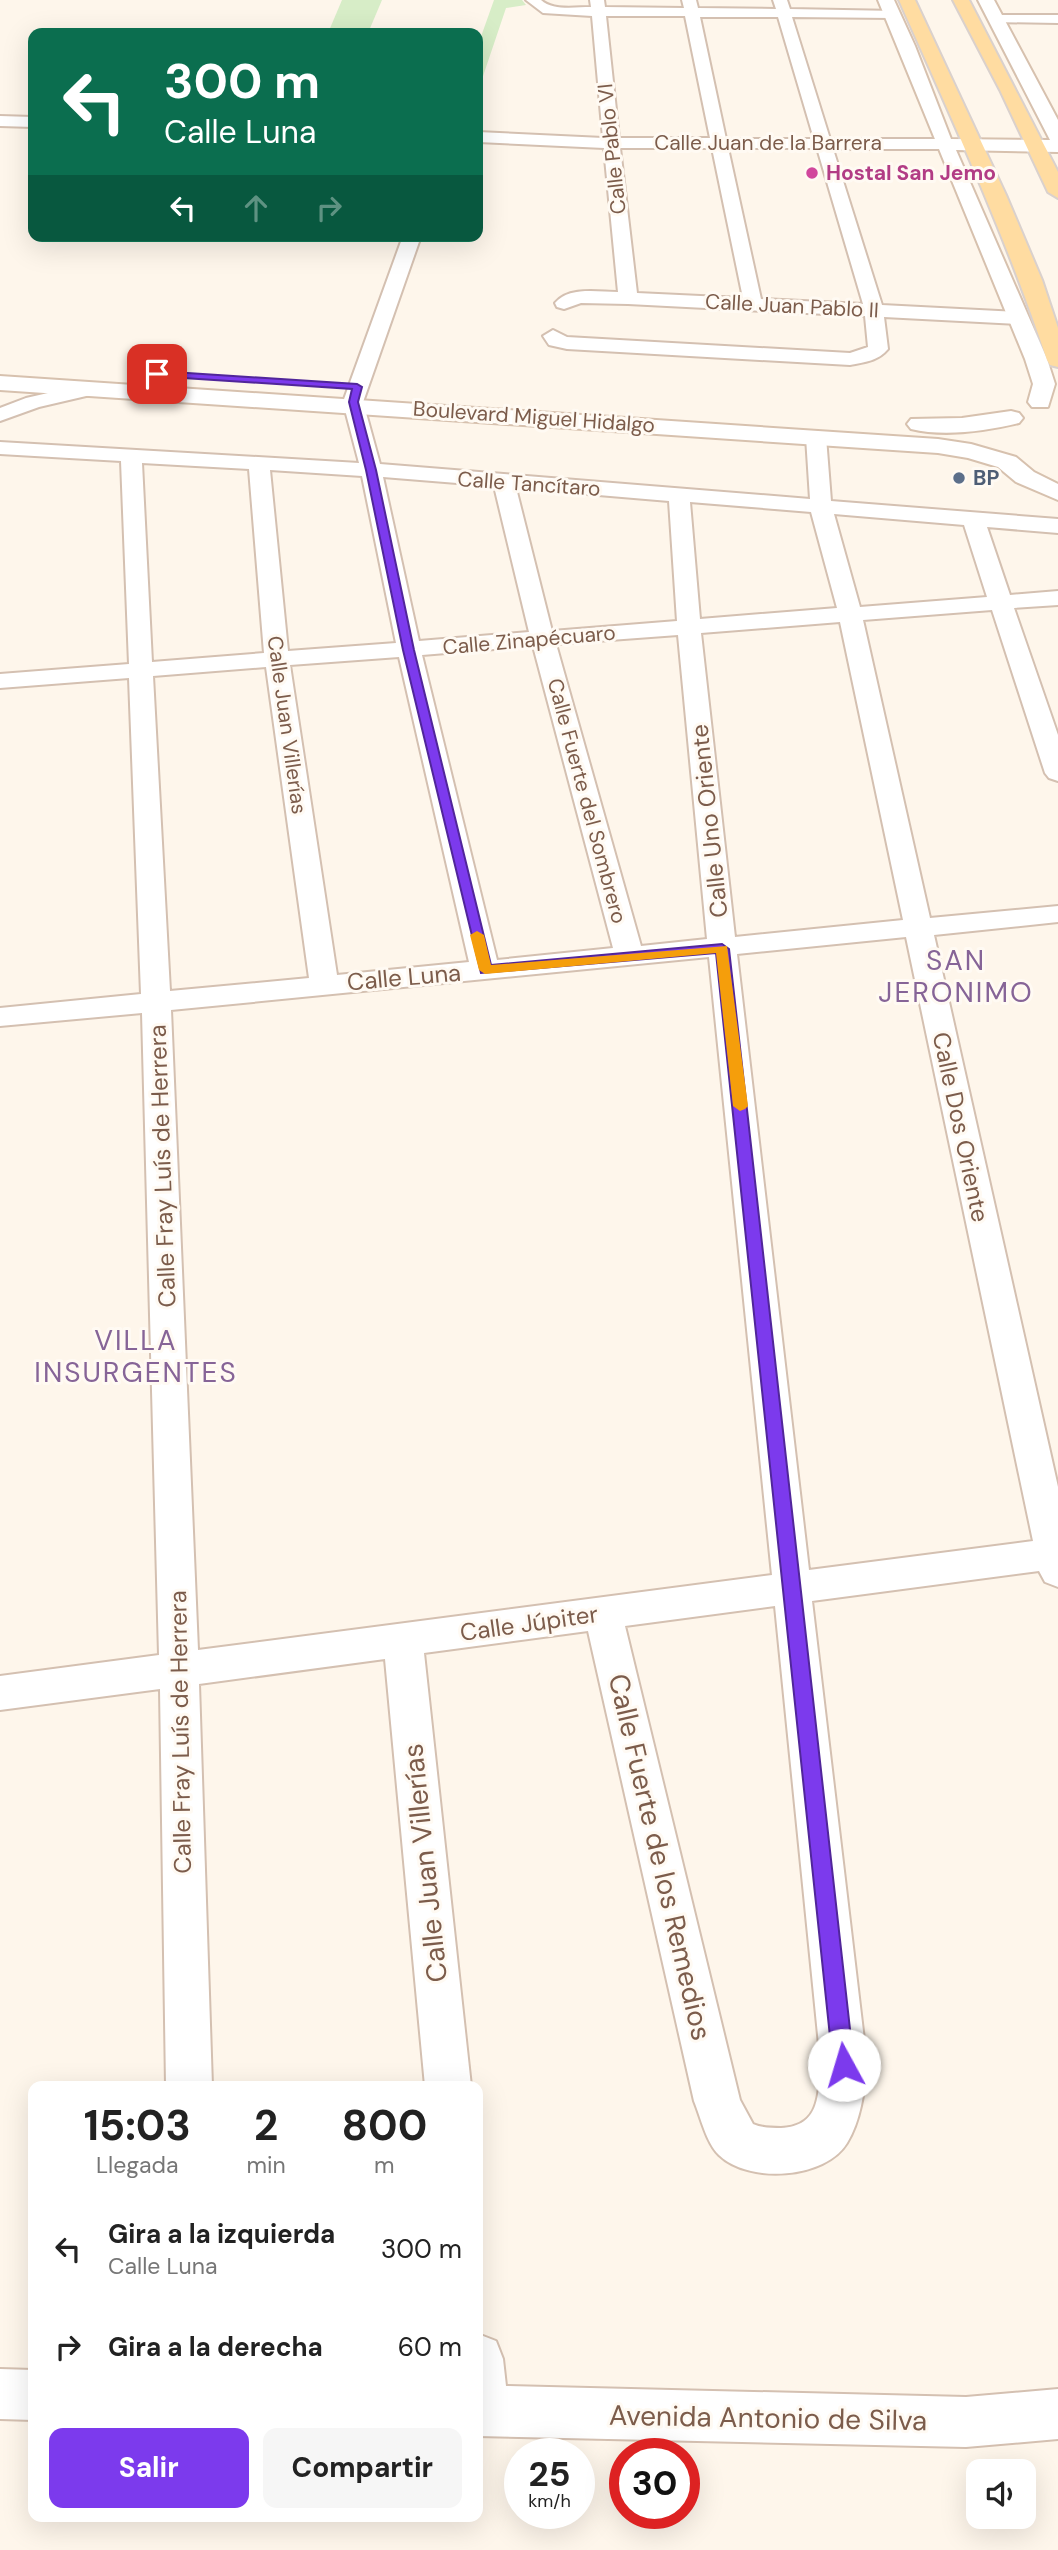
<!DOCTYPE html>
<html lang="es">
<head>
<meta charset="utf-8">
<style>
  :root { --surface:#fff; --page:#f6f6f6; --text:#222; --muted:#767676; --accent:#7c3aed }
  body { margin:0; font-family:"DM Sans",sans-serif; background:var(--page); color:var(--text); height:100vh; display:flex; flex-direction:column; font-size:26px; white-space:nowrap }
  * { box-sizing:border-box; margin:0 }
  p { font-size:23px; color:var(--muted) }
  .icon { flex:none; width:38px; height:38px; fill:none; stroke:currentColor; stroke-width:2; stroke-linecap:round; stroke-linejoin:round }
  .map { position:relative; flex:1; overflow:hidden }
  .sheet { position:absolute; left:28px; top:2081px; width:455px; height:441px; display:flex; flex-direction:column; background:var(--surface); border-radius:14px; box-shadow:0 7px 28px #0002 }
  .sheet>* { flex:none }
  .top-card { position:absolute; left:28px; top:28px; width:455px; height:214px; border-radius:14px; box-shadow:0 7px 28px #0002; background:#0b6e4f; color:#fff; overflow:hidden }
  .tools { position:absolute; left:966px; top:2459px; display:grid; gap:14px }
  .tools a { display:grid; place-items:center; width:70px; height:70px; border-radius:14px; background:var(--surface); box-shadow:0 7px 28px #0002; font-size:35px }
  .speed { position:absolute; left:504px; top:2438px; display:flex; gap:14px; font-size:35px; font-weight:700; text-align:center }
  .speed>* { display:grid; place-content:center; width:91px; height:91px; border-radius:50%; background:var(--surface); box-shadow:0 7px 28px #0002; line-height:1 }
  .speed small { font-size:18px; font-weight:400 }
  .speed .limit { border:10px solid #d22; background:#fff; color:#111 }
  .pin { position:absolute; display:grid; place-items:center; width:60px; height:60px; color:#fff; margin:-30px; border-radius:14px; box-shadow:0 4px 10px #0006 }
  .me { position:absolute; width:77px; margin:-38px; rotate:354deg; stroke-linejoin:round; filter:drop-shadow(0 0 5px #0008) }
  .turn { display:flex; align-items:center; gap:24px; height:147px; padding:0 21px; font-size:32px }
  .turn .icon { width:91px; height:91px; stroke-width:2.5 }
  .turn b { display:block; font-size:49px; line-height:60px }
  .lanes { display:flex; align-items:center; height:66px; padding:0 21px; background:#0003; justify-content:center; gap:35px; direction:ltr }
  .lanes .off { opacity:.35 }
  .eta { display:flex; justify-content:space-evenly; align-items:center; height:119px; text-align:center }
  .eta b { font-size:42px; font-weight:700; line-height:49px }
  .primary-button { display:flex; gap:14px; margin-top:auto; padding:14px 21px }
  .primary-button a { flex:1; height:80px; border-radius:14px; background:var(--accent); color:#fff; font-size:28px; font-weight:700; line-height:80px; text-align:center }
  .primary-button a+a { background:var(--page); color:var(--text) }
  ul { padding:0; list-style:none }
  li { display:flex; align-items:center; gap:21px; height:98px; padding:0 21px }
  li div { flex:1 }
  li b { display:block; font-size:26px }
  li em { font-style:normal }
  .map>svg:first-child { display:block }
  .green { fill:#d7edc7 }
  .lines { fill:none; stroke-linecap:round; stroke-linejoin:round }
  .street-casing { stroke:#d4c0b1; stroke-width:4 }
  .secondary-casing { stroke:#d7c1ae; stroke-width:4 }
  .primary-casing { stroke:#dad1cd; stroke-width:4 }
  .street { fill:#fff; fill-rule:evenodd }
  .secondary { fill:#fff; fill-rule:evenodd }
  .primary { fill:#ffdca1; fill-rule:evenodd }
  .route { fill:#7c3aed; stroke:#51269a; stroke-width:2 }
  .slow { fill:#f59e0b }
  .hotel-dot { fill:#d1479c; stroke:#fffaf3; stroke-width:2.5 }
  .service-dot { fill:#5c6f8a; stroke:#fffaf3; stroke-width:2.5 }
  .labels { text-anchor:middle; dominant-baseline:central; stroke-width:6; stroke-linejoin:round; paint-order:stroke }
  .far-street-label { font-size:21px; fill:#7c5c4b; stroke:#fffaf3 }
  .far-hotel-label { font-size:21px; font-weight:bold; fill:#b23c85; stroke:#fffaf3; text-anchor:start }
  .far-service-label { font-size:21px; font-weight:bold; fill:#4e5e75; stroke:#fffaf3; text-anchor:start }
  .street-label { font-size:24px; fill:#7c5c4b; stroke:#fffaf3 }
  .quarter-label { font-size:28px; letter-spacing:2px; fill:#866497; stroke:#fffaf3 }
  .near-street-label { font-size:28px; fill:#7c5c4b; stroke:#fffaf3 }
</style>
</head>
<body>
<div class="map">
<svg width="1058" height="2550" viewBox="0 0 1058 2550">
  <rect width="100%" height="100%" fill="#fef6eb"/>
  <g class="green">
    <path d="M342,0H382L368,33H328Z"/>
    <path d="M494,0H522L526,5L506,8L478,91V45Z"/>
  </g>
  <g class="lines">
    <defs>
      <g id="street">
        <path d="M526,0H541C553,11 575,7 591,7L590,0H604L605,7L684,8L682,0H696L698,8L776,9L773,0H787L790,9L897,11V17L892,18L792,17L830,139H944L952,144L944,149H833L882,305L1020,312L1029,318L1020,324L884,317L888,349C878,361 865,362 850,365L567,349L549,345L543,336L553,330L567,337L850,353L868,347L865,316L628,304L581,303L564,309L557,307L555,303C569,286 598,292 618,292L604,148L478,142V132L603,138L592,16L543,13ZM606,16H685L710,138H619ZM700,17H778L814,139H726ZM620,148H712L743,298L637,293ZM728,148H817L863,304L761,299Z"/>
        <path d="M996,15H1058V23L991,22V16Z"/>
        <path d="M0,116L33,117V127L0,126Z"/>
        <path d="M403,236H421L363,402L380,464L810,499L806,437L809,433H823L826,437L831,501L1058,519V533L987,527L1010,595L1058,591V605L1014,608L1058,735V781L1049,778L1045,773L992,610L863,620L930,918L1058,906V922L934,935L1058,1487V1587L1045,1582L1039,1571L812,1601L867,2065C864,2092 861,2120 847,2143C825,2179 749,2184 719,2155C706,2142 701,2118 694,2101L588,1631L424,1653L471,2086H425L385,1659L199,1684L212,2086H166L160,1689L0,1710V1676L159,1655L142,1013L0,1026V1008L141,994L129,678L0,688V674L129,664L121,461L0,454V442L359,463L343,402ZM142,463L249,469L264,653L152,662ZM270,470L362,476L396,643L288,651ZM383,477L494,486L529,632L419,641ZM516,488L669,501L677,621L552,631ZM690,502L811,512L837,608L700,619ZM834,514L964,525L987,597L860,607ZM840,622L903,920L735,937L701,633ZM678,635L707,939L641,946L556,644ZM533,646L613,948L497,960L422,655ZM399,657L469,962L337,975L290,665ZM266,667L309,978L170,991L153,676ZM906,937L1033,1541L809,1570L737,954ZM709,957L772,1575L198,1650L171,1010ZM775,1606L821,2065C818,2096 820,2126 781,2128C772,2128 762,2128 753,2124L740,2100L625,1626Z"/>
        <path d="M92,383L99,385L102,389L99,393L39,407L0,421V408L26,398Z"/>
        <path d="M478,2334L496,2341L503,2359L506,2386L966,2397L1058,2389V2439L966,2447L478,2436Z"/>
        <path d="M0,2369L33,2370V2420L0,2419Z"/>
      </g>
      <g id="secondary">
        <path d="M878,0H894L915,46L951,139L1050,140L978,0H994L1058,120V152L956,150L1047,359L1055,384L1048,407H1032L1028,402L1033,384L1025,359Z"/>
        <path d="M0,376L938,439L971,444L1016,457L1034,472L1058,484V500L1016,482L998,467L968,458L938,453L0,390Z"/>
        <path d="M1011,411L1019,413L1023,418L1019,423C986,431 944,437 911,429L907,424L911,419L962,418Z"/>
      </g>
      <g id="primary">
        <path d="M899,0H915L1006,195L1042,280L1058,328V367L1050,365L1047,360C1006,236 952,119 899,0Z"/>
        <path d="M953,0H969L1058,172V198L1048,192L1000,90Z"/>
      </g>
    </defs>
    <use href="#street" class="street-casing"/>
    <use href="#secondary" class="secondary-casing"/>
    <use href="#primary" class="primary-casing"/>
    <use href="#street" class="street"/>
    <use href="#secondary" class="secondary"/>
    <use href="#primary" class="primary"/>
  </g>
  <path class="route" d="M157,371L357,384L362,387L358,402L376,470L414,650L491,965L722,944L729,949L854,2065L851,2072L844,2075L836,2072L833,2065L716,953L481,973L403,650L366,470L349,402L352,389L153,376L152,374Z"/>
  <path class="slow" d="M477,931L484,935L491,965L727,946L748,1106L745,1109L740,1111L733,1106L716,953L485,974L479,970L470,935Z"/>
  <circle class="hotel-dot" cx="812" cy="173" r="7"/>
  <circle class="service-dot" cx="959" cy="478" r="7"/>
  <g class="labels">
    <g class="far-street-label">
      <text x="768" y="143">Calle Juan de la Barrera</text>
      <text transform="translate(612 149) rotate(-96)">Calle Pablo VI</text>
      <text transform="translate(792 306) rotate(3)">Calle Juan Pablo II</text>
      <text transform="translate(534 417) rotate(4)">Boulevard Miguel Hidalgo</text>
      <text transform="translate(529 484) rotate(4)">Calle Tancítaro</text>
      <text transform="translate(529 640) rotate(-5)">Calle Zinapécuaro</text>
      <text transform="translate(287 725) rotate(82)">Calle Juan Villerías</text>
      <text transform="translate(587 801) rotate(75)">Calle Fuerte del Sombrero</text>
    </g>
    <g class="far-hotel-label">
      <text x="826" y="173">Hostal San Jemo</text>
    </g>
    <g class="far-service-label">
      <text x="973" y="478">BP</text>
    </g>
    <g class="street-label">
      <text transform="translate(709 821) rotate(-96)">Calle Uno Oriente</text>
      <text transform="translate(404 977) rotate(-5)">Calle Luna</text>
      <text transform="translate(961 1127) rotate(78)">Calle Dos Oriente</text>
      <text transform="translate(162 1166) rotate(-92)">Calle Fray Luís de Herrera</text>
      <text transform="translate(529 1623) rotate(-8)">Calle Júpiter</text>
      <text transform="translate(180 1732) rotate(-91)">Calle Fray Luís de Herrera</text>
    </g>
    <g class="quarter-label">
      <text x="956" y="960">SAN<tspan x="956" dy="32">JERONIMO</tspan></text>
      <text x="136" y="1340">VILLA<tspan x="136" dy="32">INSURGENTES</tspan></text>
    </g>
    <g class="near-street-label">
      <text transform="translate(660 1857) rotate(77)">Calle Fuerte de los Remedios</text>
      <text transform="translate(425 1863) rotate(-96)">Calle Juan Villerías</text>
      <text transform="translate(768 2418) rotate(1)">Avenida Antonio de Silva</text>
    </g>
  </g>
</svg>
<div class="tools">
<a><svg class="icon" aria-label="sound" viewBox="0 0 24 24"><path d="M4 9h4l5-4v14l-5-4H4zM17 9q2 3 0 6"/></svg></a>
</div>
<div class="speed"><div>25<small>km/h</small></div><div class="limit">30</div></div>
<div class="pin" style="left:157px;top:374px;background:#d93025"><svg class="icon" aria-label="arrive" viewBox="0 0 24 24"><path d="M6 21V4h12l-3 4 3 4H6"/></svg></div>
<svg class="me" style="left:844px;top:2065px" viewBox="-20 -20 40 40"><circle r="19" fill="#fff"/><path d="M0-13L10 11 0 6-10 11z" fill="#7c3aed"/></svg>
<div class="top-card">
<div class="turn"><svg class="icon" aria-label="left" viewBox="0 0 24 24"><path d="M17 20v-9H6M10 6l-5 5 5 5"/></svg><div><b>300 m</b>Calle Luna</div></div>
<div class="lanes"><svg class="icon" aria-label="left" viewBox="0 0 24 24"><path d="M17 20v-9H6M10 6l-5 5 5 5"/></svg><svg class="icon off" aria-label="ahead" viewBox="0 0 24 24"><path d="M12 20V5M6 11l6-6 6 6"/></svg><svg class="icon off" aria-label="right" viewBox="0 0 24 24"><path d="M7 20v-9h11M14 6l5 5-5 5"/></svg></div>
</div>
<section class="sheet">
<div class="eta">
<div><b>15:03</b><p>Llegada</p></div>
<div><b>2</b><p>min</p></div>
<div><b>800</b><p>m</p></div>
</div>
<ul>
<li><svg class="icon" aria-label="left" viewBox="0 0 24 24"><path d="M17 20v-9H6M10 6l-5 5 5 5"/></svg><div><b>Gira a la izquierda</b><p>Calle Luna</p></div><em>300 m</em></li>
<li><svg class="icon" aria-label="right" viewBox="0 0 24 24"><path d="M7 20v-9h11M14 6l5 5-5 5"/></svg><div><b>Gira a la derecha</b></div><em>60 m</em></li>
</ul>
<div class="primary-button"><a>Salir</a><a>Compartir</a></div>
</section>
</div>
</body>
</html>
